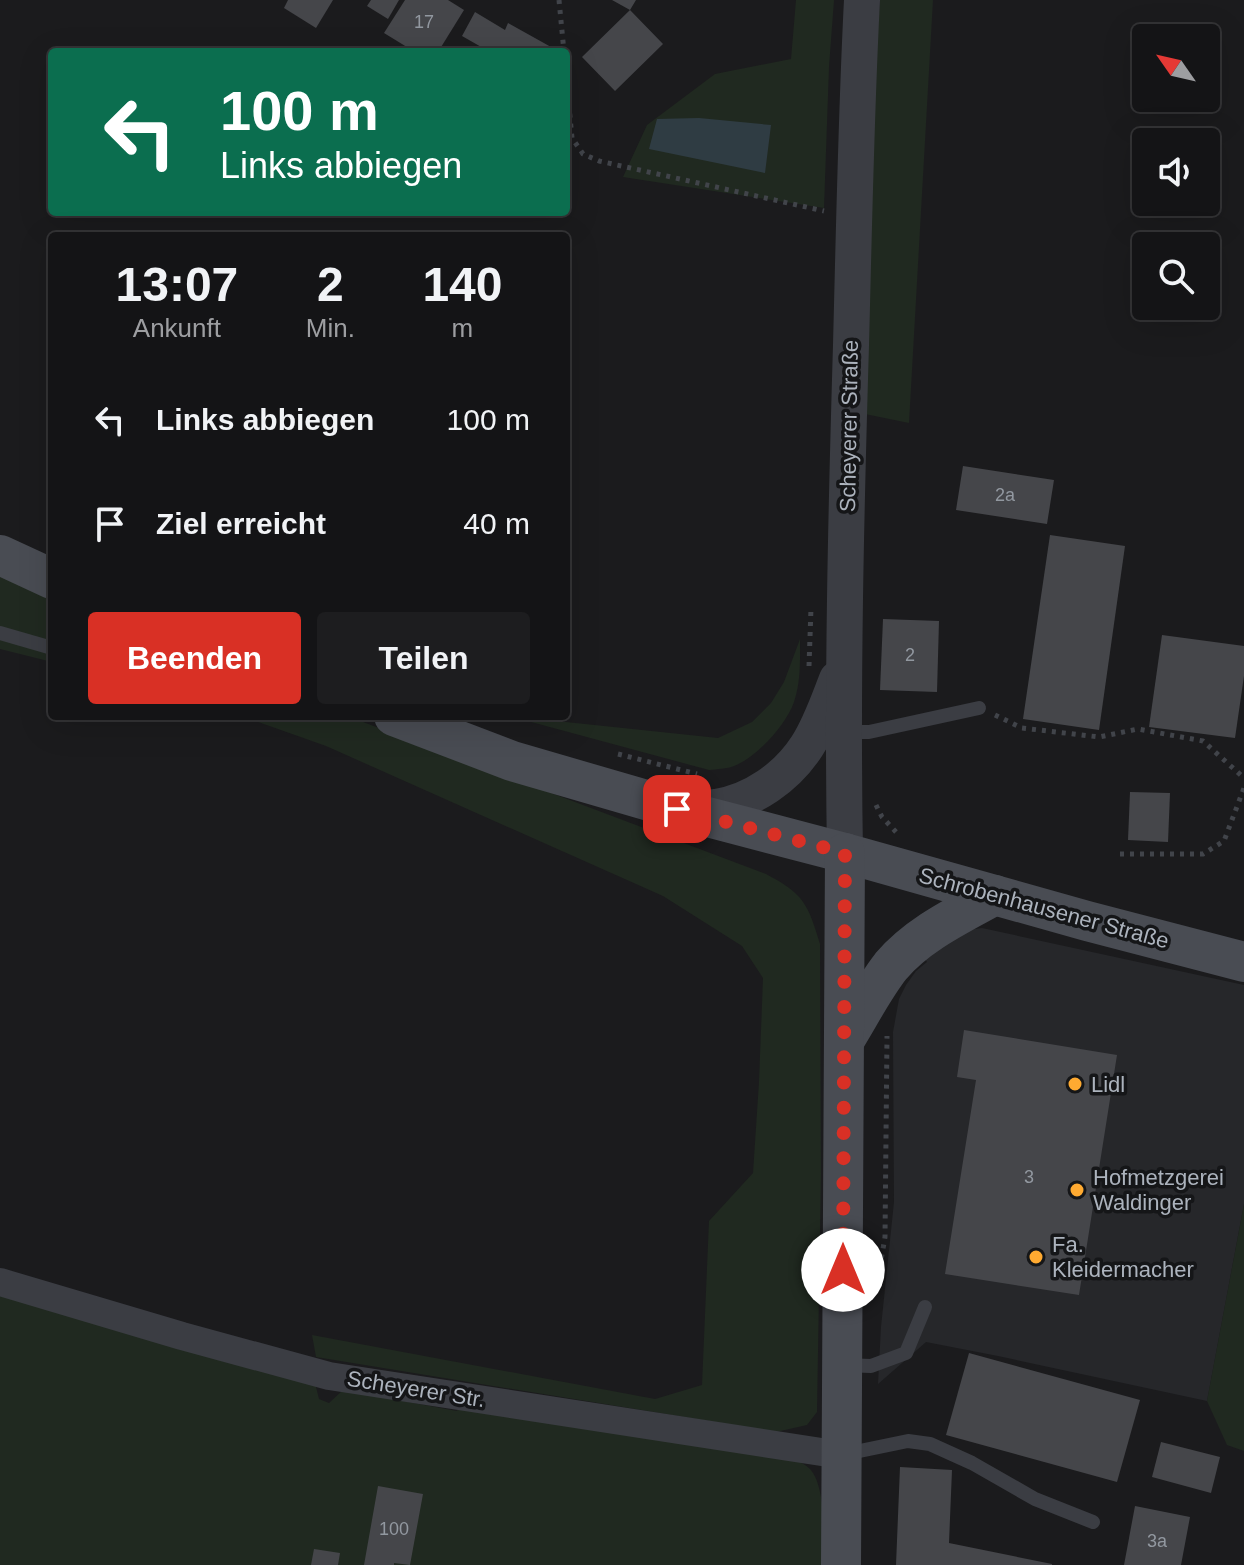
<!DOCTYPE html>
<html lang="de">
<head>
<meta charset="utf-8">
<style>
  :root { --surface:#141416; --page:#1d1d1f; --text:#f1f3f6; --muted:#9d9ea1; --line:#333335; --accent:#d93025 }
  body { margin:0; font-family:Helvetica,sans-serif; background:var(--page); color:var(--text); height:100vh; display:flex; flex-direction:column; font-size:30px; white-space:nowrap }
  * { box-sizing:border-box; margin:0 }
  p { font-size:26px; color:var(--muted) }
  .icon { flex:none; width:44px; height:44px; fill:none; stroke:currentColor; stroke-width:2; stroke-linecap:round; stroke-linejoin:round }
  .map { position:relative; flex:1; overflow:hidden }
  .details { position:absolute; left:48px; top:232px; width:522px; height:488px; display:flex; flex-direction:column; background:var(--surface); border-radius:8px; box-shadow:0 8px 32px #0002,0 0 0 2px var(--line) }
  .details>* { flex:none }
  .guide { position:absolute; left:48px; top:48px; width:522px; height:168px; border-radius:8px; box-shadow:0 8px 32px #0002,0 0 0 2px var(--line); background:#0b6e4f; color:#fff; overflow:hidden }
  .needle { width:52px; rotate:304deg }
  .buttons { position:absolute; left:1132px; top:24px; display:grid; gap:16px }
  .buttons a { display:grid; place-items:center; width:88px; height:88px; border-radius:8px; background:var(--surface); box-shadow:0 8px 32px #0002,0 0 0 2px var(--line); font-size:40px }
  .pin { position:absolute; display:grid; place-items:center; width:68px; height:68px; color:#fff; margin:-34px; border-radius:16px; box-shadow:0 4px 12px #0006 }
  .me { position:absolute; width:88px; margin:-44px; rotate:0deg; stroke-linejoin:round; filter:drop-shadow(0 0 6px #0008) }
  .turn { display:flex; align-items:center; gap:28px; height:168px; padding:0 40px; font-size:36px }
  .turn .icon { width:104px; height:104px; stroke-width:2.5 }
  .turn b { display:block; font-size:56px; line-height:68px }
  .eta { display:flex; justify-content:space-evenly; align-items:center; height:136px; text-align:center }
  .eta b { font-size:48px; font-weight:800; line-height:56px }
  .primary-button { display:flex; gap:16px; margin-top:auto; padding:16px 40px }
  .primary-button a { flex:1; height:92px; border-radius:8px; background:var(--accent); color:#fff; font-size:32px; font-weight:800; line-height:92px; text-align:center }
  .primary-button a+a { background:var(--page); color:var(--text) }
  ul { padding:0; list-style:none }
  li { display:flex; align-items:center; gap:24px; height:104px; padding:0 40px }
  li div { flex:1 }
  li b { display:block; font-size:30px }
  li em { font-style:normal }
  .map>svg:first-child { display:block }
  .built { fill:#26272a }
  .green { fill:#202920 }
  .water { fill:#2f3c43 }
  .building { fill:#45464a }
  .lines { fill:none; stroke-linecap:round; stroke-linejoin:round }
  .path { stroke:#41444a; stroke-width:5; stroke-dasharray:4 6; stroke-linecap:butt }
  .service { stroke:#3b3d43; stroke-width:14 }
  .minor { stroke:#3b3d43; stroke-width:28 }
  .tertiary { stroke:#3b3d43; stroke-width:36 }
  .secondary { stroke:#494c53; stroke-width:40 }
  .route { stroke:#d93025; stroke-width:14; stroke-dasharray:0 25.2 }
  .poi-dot { fill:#ffaa31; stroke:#151618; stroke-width:3 }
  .labels { text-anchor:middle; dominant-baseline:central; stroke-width:7; stroke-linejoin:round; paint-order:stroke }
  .number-label { font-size:18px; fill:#9298a0 }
  .street-label { font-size:22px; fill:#acb3bd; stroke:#151618 }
  .poi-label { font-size:22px; fill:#acb3bd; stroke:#151618; text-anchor:start }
</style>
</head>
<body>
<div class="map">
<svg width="1244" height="1565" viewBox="0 0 1244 1565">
  <rect width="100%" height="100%" fill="#1b1b1d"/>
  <path class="built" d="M982,928L1244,985V1204L1207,1401L998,1356L926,1342L878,1384L881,1327L894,1202L893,1032L899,999L906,985L916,971L927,962L921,952L959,931Z"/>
  <g class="green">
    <path d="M796,0H834L829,67L824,208L623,177L647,125L715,74L791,59Z"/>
    <path d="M880,0H933L909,423L865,414V192Z"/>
    <path d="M0,573L52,597V662L0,649Z"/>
    <path d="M800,639C800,660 801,682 794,702C786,725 757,757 734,766C727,769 717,769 709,770L509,716L718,738L752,722L771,703L784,682Z"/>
    <path d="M241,716H347L766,874C804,894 808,904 820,944L821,1174L817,1412L807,1425L776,1432L316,1357L312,1335L655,1399L702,1385L709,1221L753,1173L759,1082L763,978L742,946L663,896L326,746Z"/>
    <path d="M1244,1204V1451L1227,1445L1207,1401Z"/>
    <path d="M0,1290L314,1379L319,1399L329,1403L343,1390L457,1411L458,1409L794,1458C798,1461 806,1465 810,1469C827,1488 823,1540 824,1565H0Z"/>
  </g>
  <path class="water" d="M699,118L771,125L765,173L649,149L657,119Z"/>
  <g class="building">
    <path d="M288,0H333L316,28L284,8Z"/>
    <path d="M371,0H399L388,19L367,6Z"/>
    <path d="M405,0H448L464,10L438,52H415L384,33Z"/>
    <path d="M612,0H636L630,10L663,44L615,91L582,57L630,10Z"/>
    <path d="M475,12L505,30L508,23L551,47L548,52H490L462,36Z"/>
    <path d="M963,466L1054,480L1047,524L956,510Z"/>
    <path d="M1050,535L1125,546L1099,730L1023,719Z"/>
    <path d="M883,619L939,621L937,692L880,690Z"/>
    <path d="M1162,635L1244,646V676L1235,738L1149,727Z"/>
    <path d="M1130,792L1170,793L1168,842L1128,840Z"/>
    <path d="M964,1030L1117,1055L1079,1295L945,1274L976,1080L957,1077Z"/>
    <path d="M969,1353L1140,1400L1117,1482L946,1435Z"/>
    <path d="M1161,1442L1220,1457L1211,1493L1152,1477Z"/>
    <path d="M900,1467L952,1470L949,1543L1052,1564V1565H896Z"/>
    <path d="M378,1486L423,1494L410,1565L394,1563V1565H364Z"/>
    <path d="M1135,1506L1190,1517L1181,1565H1124Z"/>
    <path d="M314,1549L340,1553L338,1565H311Z"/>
  </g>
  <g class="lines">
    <g class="path">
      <path d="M559,0L564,52"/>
      <path d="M566,74L572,138L583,154L599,161L824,211"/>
      <path d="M809,666L811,608"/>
      <path d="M995,715L1022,728L1099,737L1138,729L1203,741L1244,778"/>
      <path d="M618,754L697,774"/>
      <path d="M876,805L882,817L896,832"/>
      <path d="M1120,854H1203L1224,841L1244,788"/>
      <path d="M878,1278L885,1237L887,1036"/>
    </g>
    <g class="service">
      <path d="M0,633L52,648"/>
      <path d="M845,732H869L979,708"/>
      <path d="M843,1365L871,1366L906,1353L925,1307"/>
      <path d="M845,1454L908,1441L930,1444L972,1463L1035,1499L1093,1522"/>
    </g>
    <path class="minor" d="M0,1282L182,1336L329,1376L841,1455"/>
    <g class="tertiary">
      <path d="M685,808C696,808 706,808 716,807C753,801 787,777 807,746C820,726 828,702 837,679"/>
      <path d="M845,853C842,683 846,514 851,345C854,230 856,115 862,0"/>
    </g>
    <g class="secondary">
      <path d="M0,555L52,579"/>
      <path d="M394,716L512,761L677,809L845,853L1087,921L1244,962"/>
      <path d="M844,1041C859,1017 873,989 891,966C918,934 959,915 995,895"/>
      <path d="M841,1565L845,853"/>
    </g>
  </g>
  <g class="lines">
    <path class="route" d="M677,809L845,853L843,1270"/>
  </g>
  <g class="poi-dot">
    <circle cx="1075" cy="1084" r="8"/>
    <circle cx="1077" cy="1190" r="8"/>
    <circle cx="1036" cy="1257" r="8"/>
  </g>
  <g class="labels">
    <g class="number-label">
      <text x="424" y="22">17</text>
      <text x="1005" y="495">2a</text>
      <text x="910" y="655">2</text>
      <text x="1029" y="1177">3</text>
      <text x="394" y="1529">100</text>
      <text x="1157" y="1541">3a</text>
    </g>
    <g class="street-label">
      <text transform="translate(849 426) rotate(-89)">Scheyerer Straße</text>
      <text transform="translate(1044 908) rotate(15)">Schrobenhausener Straße</text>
      <text transform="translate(416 1389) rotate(9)">Scheyerer Str.</text>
    </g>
    <g class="poi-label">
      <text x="1091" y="1084">Lidl</text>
      <text x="1093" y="1177">Hofmetzgerei<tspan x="1093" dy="25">Waldinger</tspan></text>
      <text x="1052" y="1244">Fa.<tspan x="1052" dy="25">Kleidermacher</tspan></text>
    </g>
  </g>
</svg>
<div class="buttons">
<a><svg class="needle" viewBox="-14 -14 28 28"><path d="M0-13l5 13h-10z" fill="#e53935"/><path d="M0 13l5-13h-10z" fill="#9d9ea1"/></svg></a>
<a><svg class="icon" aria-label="sound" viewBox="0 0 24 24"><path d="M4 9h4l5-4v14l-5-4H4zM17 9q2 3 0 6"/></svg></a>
<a><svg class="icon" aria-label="search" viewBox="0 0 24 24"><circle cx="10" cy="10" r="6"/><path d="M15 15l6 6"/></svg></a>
</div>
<div class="pin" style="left:677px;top:809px;background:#d93025"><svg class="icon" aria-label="arrive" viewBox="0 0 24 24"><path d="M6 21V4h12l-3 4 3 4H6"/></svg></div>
<svg class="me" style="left:843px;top:1270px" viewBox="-20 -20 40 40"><circle r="19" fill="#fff"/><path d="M0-13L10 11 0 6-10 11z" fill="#d93025"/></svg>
<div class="guide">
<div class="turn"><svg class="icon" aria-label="left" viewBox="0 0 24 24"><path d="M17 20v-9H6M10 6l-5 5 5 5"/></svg><div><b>100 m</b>Links abbiegen</div></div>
</div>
<section class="details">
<div class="eta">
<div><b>13:07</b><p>Ankunft</p></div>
<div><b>2</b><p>Min.</p></div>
<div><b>140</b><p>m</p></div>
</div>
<ul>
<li><svg class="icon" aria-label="left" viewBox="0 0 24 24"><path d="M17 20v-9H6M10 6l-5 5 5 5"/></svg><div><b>Links abbiegen</b></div><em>100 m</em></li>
<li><svg class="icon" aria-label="arrive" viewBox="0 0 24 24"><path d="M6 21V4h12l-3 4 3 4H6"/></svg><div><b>Ziel erreicht</b></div><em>40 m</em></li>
</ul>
<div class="primary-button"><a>Beenden</a><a>Teilen</a></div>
</section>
</div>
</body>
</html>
